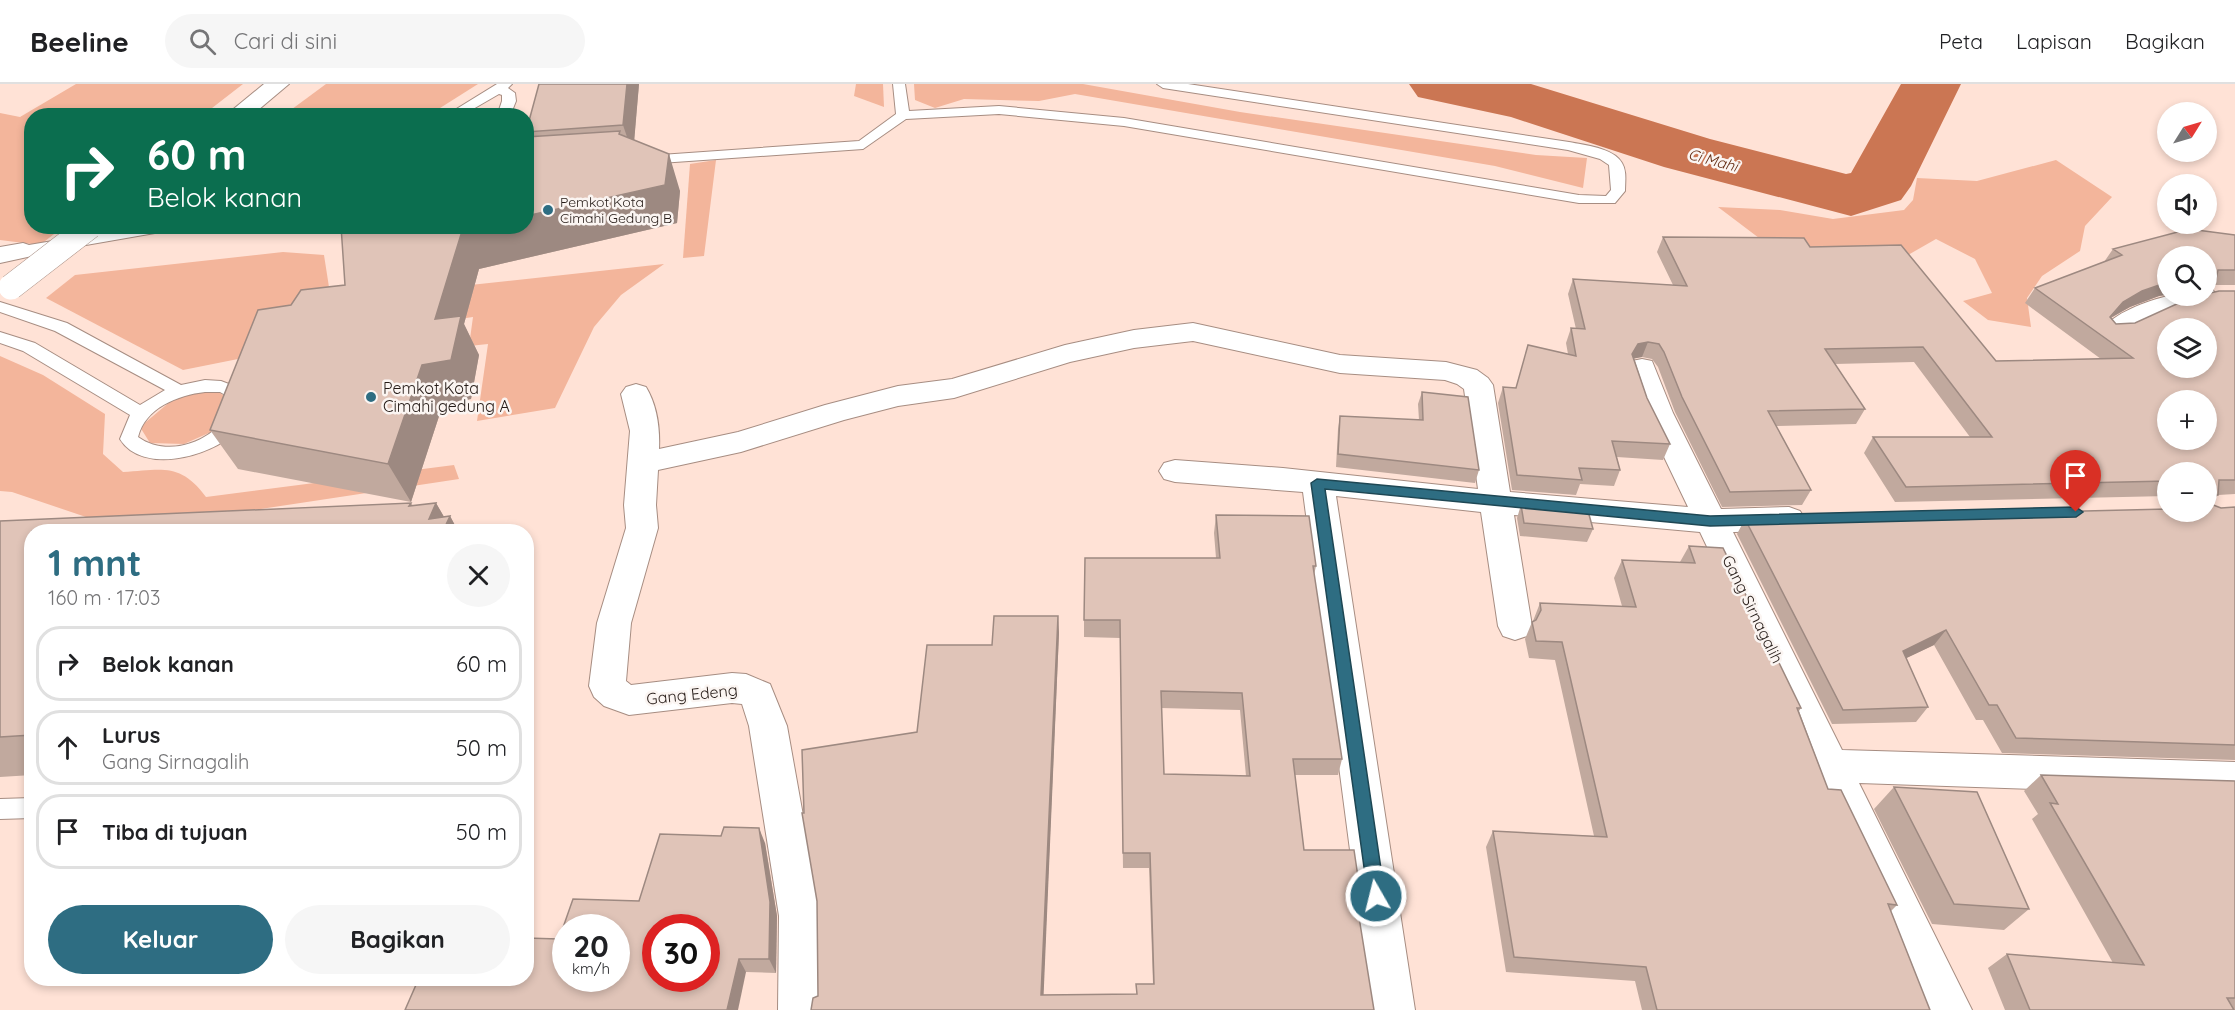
<!DOCTYPE html>
<html lang="id">
<head>
<meta charset="utf-8">
<style>
  :root { --surface:#fff; --page:#f6f6f6; --text:#202124; --muted:#757577; --line:#e0e0e0; --accent:#2e6d82 }
  body { margin:0; font-family:Quicksand,sans-serif; background:var(--page); color:var(--text); height:100vh; display:flex; flex-direction:column; font-size:22px; white-space:nowrap }
  * { box-sizing:border-box; margin:0 }
  p { font-size:20px; color:var(--muted) }
  .icon { flex:none; width:33px; height:33px; fill:none; stroke:currentColor; stroke-width:2; stroke-linecap:round; stroke-linejoin:round }
  .map { position:relative; flex:1; overflow:hidden }
  .details { position:absolute; left:24px; top:440px; width:510px; height:462px; display:flex; flex-direction:column; background:var(--surface); border-radius:24px; box-shadow:0 3px 9px #0003 }
  .details>* { flex:none }
  .top-card { position:absolute; left:24px; top:24px; width:510px; height:126px; border-radius:24px; box-shadow:0 3px 9px #0003; background:#0b6e4f; color:#fff; overflow:hidden }
  .needle { width:39px; rotate:53deg }
  .fabs { position:absolute; left:2157px; top:18px; display:grid; gap:12px }
  .fabs a { display:grid; place-items:center; width:60px; height:60px; border-radius:50%; background:var(--surface); box-shadow:0 3px 9px #0003; font-size:30px }
  .speed { position:absolute; left:552px; top:830px; display:flex; gap:12px; font-size:30px; font-weight:700; text-align:center }
  .speed>* { display:grid; place-content:center; width:78px; height:78px; border-radius:50%; background:var(--surface); box-shadow:0 3px 9px #0003; line-height:1 }
  .speed small { font-size:15px; font-weight:400 }
  .speed .limit { border:9px solid #d22; background:#fff; color:#111 }
  .pin { position:absolute; display:grid; place-items:center; width:51px; height:51px; color:#fff; margin:-62px -26px; border-radius:50% 50% 50% 0; rotate:-45deg; box-shadow:0 0 6px #0007 }
  .pin .icon { rotate:45deg }
  .me { position:absolute; width:66px; margin:-33px; rotate:352deg; stroke-linejoin:round; filter:drop-shadow(0 0 4px #0008) }
  .turn { display:flex; align-items:center; gap:21px; height:126px; padding:0 24px; font-size:27px }
  .turn .icon { width:78px; height:78px; stroke-width:2.5 }
  .turn b { display:block; font-size:42px; line-height:51px }
  .round { display:grid; place-items:center; flex:none; width:63px; height:63px; border-radius:32px; background:var(--page) }
  .summary { display:flex; align-items:center; justify-content:space-between; height:102px; padding:0 24px }
  h1 { font-size:36px; font-weight:700; line-height:45px; color:var(--accent) }
  .button { display:flex; gap:12px; margin-top:auto; padding:12px 24px }
  .button a { flex:1; height:69px; border-radius:36px; background:var(--accent); color:#fff; font-size:24px; font-weight:700; line-height:69px; text-align:center }
  .button a+a { background:var(--page); color:var(--text) }
  ul { padding:0; list-style:none }
  li { display:flex; align-items:center; gap:18px; height:75px; margin:0 12px 9px; padding:0 12px; border:3px solid var(--line); border-radius:24px }
  li div { flex:1 }
  li b { display:block; font-size:22px }
  li em { font-style:normal }
  header { display:flex; align-items:center; gap:36px; box-sizing:border-box; height:84px; padding:0 30px; background:var(--surface); border-bottom:2px solid var(--line) }
  header strong { font-size:28px }
  nav { display:flex; gap:33px; margin-inline-start:auto; font-size:21px }
  .search { width:420px; height:54px; background:var(--page); display:flex; align-items:center; gap:15px; box-sizing:border-box; padding:0 21px; border-radius:33px; color:var(--muted); font-size:22px }
  .map>svg:first-child { display:block }
  .green { fill:#f3b59b }
  .lines { fill:none; stroke-linecap:round; stroke-linejoin:round }
  .river { fill:#cb7653; fill-rule:evenodd }
  .lane-casing { stroke:#a78d82; stroke-width:2 }
  .street-casing { stroke:#a78d82; stroke-width:2 }
  .secondary-casing { stroke:#a78d82; stroke-width:2 }
  .lane { fill:#fff; fill-rule:evenodd }
  .street { fill:#fff; fill-rule:evenodd }
  .secondary { fill:#fff; fill-rule:evenodd }
  .secondary-bridge-casing { stroke:#a78d82; stroke-width:26; stroke-linecap:butt }
  .secondary-bridge { stroke:#fff; stroke-width:25 }
  .wall { fill:#c1a99e; fill-rule:evenodd }
  .shaded-wall { fill:#9d8981 }
  .building { fill:#e0c4b8; stroke:#9d8981; stroke-width:1.5; fill-rule:evenodd }
  .route { fill:#2e6d82; stroke:#1e4754; stroke-width:1.5 }
  .poi-dot { fill:#2e6d82; stroke:#fbf5f2; stroke-width:2 }
  .labels { text-anchor:middle; dominant-baseline:central; stroke-width:5; stroke-linejoin:round; paint-order:stroke }
  .far-poi-label { font-size:14px; fill:#251b17; stroke:#fbf5f2; text-anchor:start }
  .far-water-label { font-size:15px; font-style:italic; fill:#642c13; stroke:#fbf5f2 }
  .poi-label { font-size:16px; fill:#251b17; stroke:#fbf5f2; text-anchor:start }
  .street-label { font-size:16px; fill:#251b17; stroke:#fbf5f2 }
</style>
</head>
<body>
<header>
<strong>Beeline</strong>
<div class="search"><svg class="icon" aria-label="search" viewBox="0 0 24 24"><circle cx="10" cy="10" r="6"/><path d="M15 15l6 6"/></svg>Cari di sini</div>
<nav><a>Peta</a><a>Lapisan</a><a>Bagikan</a></nav>
</header>
<div class="map">
<svg width="2235" height="926" viewBox="0 0 2235 926">
  <rect width="100%" height="100%" fill="#ffe2d6"/>
  <g class="green">
    <path d="M76,0H243L203,31L32,32V142L63,143L40,161L0,156V29L20,33Z"/>
    <path d="M326,0H478L429,31H284Z"/>
    <path d="M856,0H883L884,23L854,12Z"/>
    <path d="M914,0H1083L1240,28L1536,71L1587,74L1583,104L1495,82L1075,10L1039,17L964,15L935,24L915,16Z"/>
    <path d="M716,76L704,172L683,174L690,80Z"/>
    <path d="M2056,76L2112,113L2085,142L2080,167L2042,192L2027,214L2031,243L1988,236L1963,217L1992,209L1975,175L1936,155L1901,175L1832,167L1759,154L1718,123L1780,126L1833,135L1904,126L1913,116L1917,94L1977,97Z"/>
    <path d="M283,168L324,171L333,229L238,275L183,286L46,214L75,191Z"/>
    <path d="M664,180L621,211L594,243L555,324L477,337L488,260L469,262L473,233L425,240L433,205Z"/>
    <path d="M0,272L43,291L105,330L103,370L123,388C162,386 180,378 206,413L454,381L459,395L114,447L86,433L12,408L0,407Z"/>
    <path d="M218,307L233,320L220,344L184,360L150,359L140,343L178,311Z"/>
  </g>
  <g class="lines">
    <path class="river" d="M1409,0H1531L1710,55L1846,90L1851,89L1901,0H1961L1911,102L1901,116L1851,132L1664,83L1511,33L1418,13Z"/>
    <defs>
      <g id="lane">
        <path d="M497,0H512L508,4L515,9L516,17L510,32H497L502,17V11L499,10L461,32H445Z"/>
        <path d="M893,0H905L909,27L999,22L1124,34L1579,111L1606,112L1611,106L1609,81L1600,75L1568,66L1163,4L1157,0H1188L1569,58C1584,61 1614,64 1622,79C1627,87 1625,98 1625,107L1615,119H1579L1124,42L999,30L906,35L863,65L646,80L639,76L646,72L859,57L896,30Z"/>
        <path d="M142,142H179L172,146L23,172L15,167L23,162Z"/>
        <path d="M0,218L67,239L181,301L205,296L221,297L242,305L252,315C248,328 244,339 235,348C211,373 142,391 120,355L130,331L23,267L0,259V248L35,259L140,321L165,306L55,247L0,228ZM205,308H220L234,316C224,354 171,377 138,353C145,324 178,311 205,308Z"/>
        <path d="M32,714V734L0,735V715Z"/>
      </g>
      <g id="street">
        <path d="M23,159L32,162L36,167L32,172L0,179V163Z"/>
        <path d="M2206,205L2213,206L2216,212L2213,218L2167,231L2125,253L2115,256L2105,253L2101,247C2113,229 2147,217 2168,212C2180,210 2194,212 2206,212Z"/>
        <path d="M1193,239L1340,271L1446,278L1477,286L1488,294L1493,301L1510,408L1688,423L1643,329L1628,284L1632,277L1642,275L1652,277L1673,329L1721,425L1789,423L1800,427L1805,435L1800,443L1789,447L1733,448L1842,666L2235,678V712L1859,699L1972,926H1927L1700,448L1514,431L1532,542L1527,552L1515,556L1503,552L1498,542L1481,428L1336,412L1415,926H1371L1303,408L1175,398L1164,395L1159,387L1164,379L1175,376L1283,384L1478,405L1464,305L1457,300L1445,296L1340,289L1193,257L1134,264L1070,278L954,314L898,322L844,336L741,368L658,386L656,421L658,444L631,539L626,597L631,601L732,589L746,590L770,600L787,642L821,832L822,926H778L779,832L749,642L742,620L732,619L629,631L604,622L594,613L589,602L597,539L626,444L624,421L630,347L621,310L626,303L636,300L646,303C657,321 660,345 659,365L738,348L825,321L898,302L952,295L1065,261L1134,246Z"/>
      </g>
      <path id="secondary" d="M264,0H289L251,32H225Z"/>
    </defs>
    <use href="#lane" class="lane-casing"/>
    <use href="#street" class="street-casing"/>
    <use href="#secondary" class="secondary-casing"/>
    <use href="#lane" class="lane"/>
    <use href="#street" class="street"/>
    <use href="#secondary" class="secondary"/>
    <defs>
      <path id="secondary-bridge" d="M11,203L90,142"/>
    </defs>
    <use href="#secondary-bridge" class="secondary-bridge-casing"/>
    <use href="#secondary-bridge" class="secondary-bridge"/>
  </g>
  <g class="wall">
    <path d="M639,0L634,56L680,107L677,139L479,185L464,240L479,271L471,315L443,320L411,418L238,385L210,346L291,221L345,201L526,142L528,53L526,47Z"/>
    <path d="M2235,151V201H2211L2206,206V172L2159,212L2130,223L2111,234L2116,240L2135,239L2235,207V410L2218,411L2209,420L2221,424L2235,423V676L2002,669L1983,636H1976L1934,561L1906,574L1928,623L1916,638L1832,640L1737,450L1745,435L2206,428V388H2168V412L1895,418L1864,369L1873,353H1970L1914,278L1835,280L1865,325L1856,340L1776,342L1811,406L1802,421L1722,423L1675,328L1658,283L1652,275L1642,273L1634,274L1647,314L1670,360L1663,376L1617,373L1620,386L1614,402L1580,400L1576,411L1512,406L1498,319L1503,303L1516,304L1528,261L1568,270L1566,259L1571,244L1576,245L1568,210L1573,195L1673,201L1657,168L1663,153L1810,163L1996,277L2101,275L2025,219L2035,204L2104,178L2113,165Z"/>
    <path d="M1422,308L1479,386L1475,399L1336,383L1338,345L1340,332L1419,336L1418,320Z"/>
    <path d="M411,419L413,422L436,419L444,433L450,432L458,447H32V691L0,693V437Z"/>
    <path d="M1521,421L1593,445L1587,458L1520,452L1517,434Z"/>
    <path d="M1216,431L1316,482L1314,491L1342,675L1338,691H1295L1304,766L1363,827L1359,837L1374,926L818,912L817,817L804,729L917,648L992,561L1058,532L1059,549L1043,911L1136,910L1153,900L1149,784H1123L1120,554L1084,553V536L1216,474L1214,449ZM1161,624L1240,626L1246,692L1164,690Z"/>
    <path d="M1689,462L1801,624L1799,627L1828,705L1897,821L1891,827L1930,926H1642L1635,897L1506,888L1486,763L1493,747L1594,752L1555,576L1529,574L1525,555L1532,538L1533,537L1540,519L1622,522L1614,494L1622,476L1680,478Z"/>
    <path d="M2041,691L2235,697V926H2005L1988,884L2007,870L2113,879L2032,735L2038,730L2024,707Z"/>
    <path d="M1894,703L2029,825L2004,846L1932,840L1874,725Z"/>
    <path d="M765,759L777,832L776,889L746,888L559,855L639,817Z"/>
  </g>
  <g class="shaded-wall">
    <path d="M627,0H639L633,71L623,41Z"/>
    <path d="M669,70L680,107L677,139L479,185L464,240L479,271L471,315L443,320L411,418L388,380L435,235L462,147L481,142H526V132Z"/>
    <path d="M2168,198V211L2159,212L2130,223L2112,233L2099,248L2123,218L2142,207Z"/>
    <path d="M1648,258L1642,273L1632,275V270L1638,260Z"/>
    <path d="M436,419L447,438L450,432L458,447H437L429,435Z"/>
    <path d="M1058,532L1059,549L1043,925L1041,911Z"/>
    <path d="M1946,546L1934,561L1892,581L1903,567Z"/>
    <path d="M759,744L765,759L777,832L776,889L769,875Z"/>
    <path d="M739,875L746,888L738,926H727Z"/>
  </g>
  <g class="building">
    <path d="M539,0H627L623,41L526,48Z"/>
    <path d="M620,47L619,50L669,70L665,101L526,132V53Z"/>
    <path d="M341,142H481L462,147L435,235L461,232L451,276L422,281L388,380L210,346L258,226L291,221L301,206L345,201Z"/>
    <path d="M2189,145L2235,151V186H2218L2216,195L2206,194V172H2168V198L2142,207L2123,218L2110,233L2116,240L2135,239L2192,213L2199,212H2206V210L2219,207H2235V396H2219L2218,411H2206V388H2168V397L1906,403L1873,353H1992L1923,263L1825,265L1865,325L1768,327L1811,406L1730,408L1682,313L1664,268L1659,260L1648,258L1638,260L1632,270L1647,314L1670,360L1612,357L1620,386L1579,384L1582,396L1517,391L1503,303L1516,304L1528,261L1576,272L1571,244L1585,245L1573,195L1687,202L1663,153L1804,154L1810,163L1901,161L1996,277L2133,274L2035,204L2122,171L2113,165ZM2168,244H2206V284H2168ZM2168,316H2206V356H2168Z"/>
    <path d="M1422,308L1468,313L1479,386L1338,370L1340,332L1423,336Z"/>
    <path d="M2206,417L2208,419L2221,424L2235,423V661L2016,654L1997,621H1989L1946,546L1903,567L1928,623L1843,626L1745,435L2168,425V428H2206Z"/>
    <path d="M411,419L409,422L436,419L429,435L450,432L443,447H32V651L0,653V437Z"/>
    <path d="M1521,421L1588,427L1593,445L1524,439Z"/>
    <path d="M1216,431L1309,432L1316,482H1313L1342,675H1293L1304,766H1354L1363,827H1358L1374,926H811L813,914L818,912L817,817L802,729H804L802,666L917,648L927,561H992L994,532H1058L1041,911L1137,910L1136,900H1154L1150,769H1123L1120,536H1084L1085,474H1220ZM1161,607L1242,609L1250,692L1164,690Z"/>
    <path d="M1689,462L1723,464L1801,624H1797L1828,705L1841,706L1897,821L1888,820L1930,926H1657L1646,883L1514,873L1493,747L1607,753L1562,558L1536,557L1532,538L1536,536L1541,526L1540,519L1636,523L1622,476L1695,479Z"/>
    <path d="M2041,691L2235,697V914H2227L2234,926H2030L2007,870L2144,881L2050,719L2058,720Z"/>
    <path d="M1894,703L1977,708L2029,825L1954,820Z"/>
    <path d="M724,743L759,744L770,818L769,875H739L727,926H405L419,894H526V854L559,855L573,815L639,817L660,750L721,752ZM566,843H616V894H566ZM656,843H706V894H656Z"/>
  </g>
  <path class="route" d="M1317,395L1710,432L2076,423L2083,428L2076,433L1710,442L1325,405L1385,812L1382,817L1376,819L1370,817L1368,812L1311,399Z"/>
  <g class="poi-dot">
    <circle cx="548" cy="126" r="6"/>
    <circle cx="371" cy="313" r="6"/>
  </g>
  <g class="labels">
    <g class="far-poi-label">
      <text x="560" y="118">Pemkot Kota<tspan x="560" dy="16">Cimahi Gedung B</tspan></text>
    </g>
    <g class="far-water-label">
      <text transform="translate(1713 76) rotate(15)">Ci Mahi</text>
    </g>
    <g class="poi-label">
      <text x="383" y="304">Pemkot Kota<tspan x="383" dy="18">Cimahi gedung A</tspan></text>
    </g>
    <g class="street-label">
      <text transform="translate(1753 525) rotate(64)">Gang Sirnagalih</text>
      <text transform="translate(692 610) rotate(-6)">Gang Edeng</text>
    </g>
  </g>
</svg>
<div class="fabs">
<a><svg class="needle" viewBox="-14 -14 28 28"><path d="M0-13l5 13h-10z" fill="#e53935"/><path d="M0 13l5-13h-10z" fill="#757577"/></svg></a>
<a><svg class="icon" aria-label="sound" viewBox="0 0 24 24"><path d="M4 9h4l5-4v14l-5-4H4zM17 9q2 3 0 6"/></svg></a>
<a><svg class="icon" aria-label="search" viewBox="0 0 24 24"><circle cx="10" cy="10" r="6"/><path d="M15 15l6 6"/></svg></a>
<a><svg class="icon" aria-label="layers" viewBox="0 0 24 24"><path d="M12 4l9 5-9 5-9-5zM3 14l9 5 9-5"/></svg></a>
<a>+</a>
<a>−</a>
</div>
<div class="speed"><div>20<small>km/h</small></div><div class="limit">30</div></div>
<div class="pin" style="left:2076px;top:428px;background:#d93025"><svg class="icon" aria-label="arrive" viewBox="0 0 24 24"><path d="M6 21V4h12l-3 4 3 4H6"/></svg></div>
<svg class="me" style="left:1376px;top:812px" viewBox="-20 -20 40 40"><circle r="17" fill="#2e6d82" stroke="#fff" stroke-width="3"/><path d="M0-11L8 9 0 5-8 9z" fill="#fff"/></svg>
<div class="top-card">
<div class="turn"><svg class="icon" aria-label="right" viewBox="0 0 24 24"><path d="M7 20v-9h11M14 6l5 5-5 5"/></svg><div><b>60 m</b>Belok kanan</div></div>
</div>
<section class="details">
<div class="summary"><div><h1>1 mnt</h1><p>160 m · 17:03</p></div><a class="round"><svg class="icon" aria-label="close" viewBox="0 0 24 24"><path d="M6 6l12 12M18 6L6 18"/></svg></a></div>
<ul>
<li><svg class="icon" aria-label="right" viewBox="0 0 24 24"><path d="M7 20v-9h11M14 6l5 5-5 5"/></svg><div><b>Belok kanan</b></div><em>60 m</em></li>
<li><svg class="icon" aria-label="ahead" viewBox="0 0 24 24"><path d="M12 20V5M6 11l6-6 6 6"/></svg><div><b>Lurus</b><p>Gang Sirnagalih</p></div><em>50 m</em></li>
<li><svg class="icon" aria-label="arrive" viewBox="0 0 24 24"><path d="M6 21V4h12l-3 4 3 4H6"/></svg><div><b>Tiba di tujuan</b></div><em>50 m</em></li>
</ul>
<div class="button"><a>Keluar</a><a>Bagikan</a></div>
</section>
</div>
</body>
</html>
